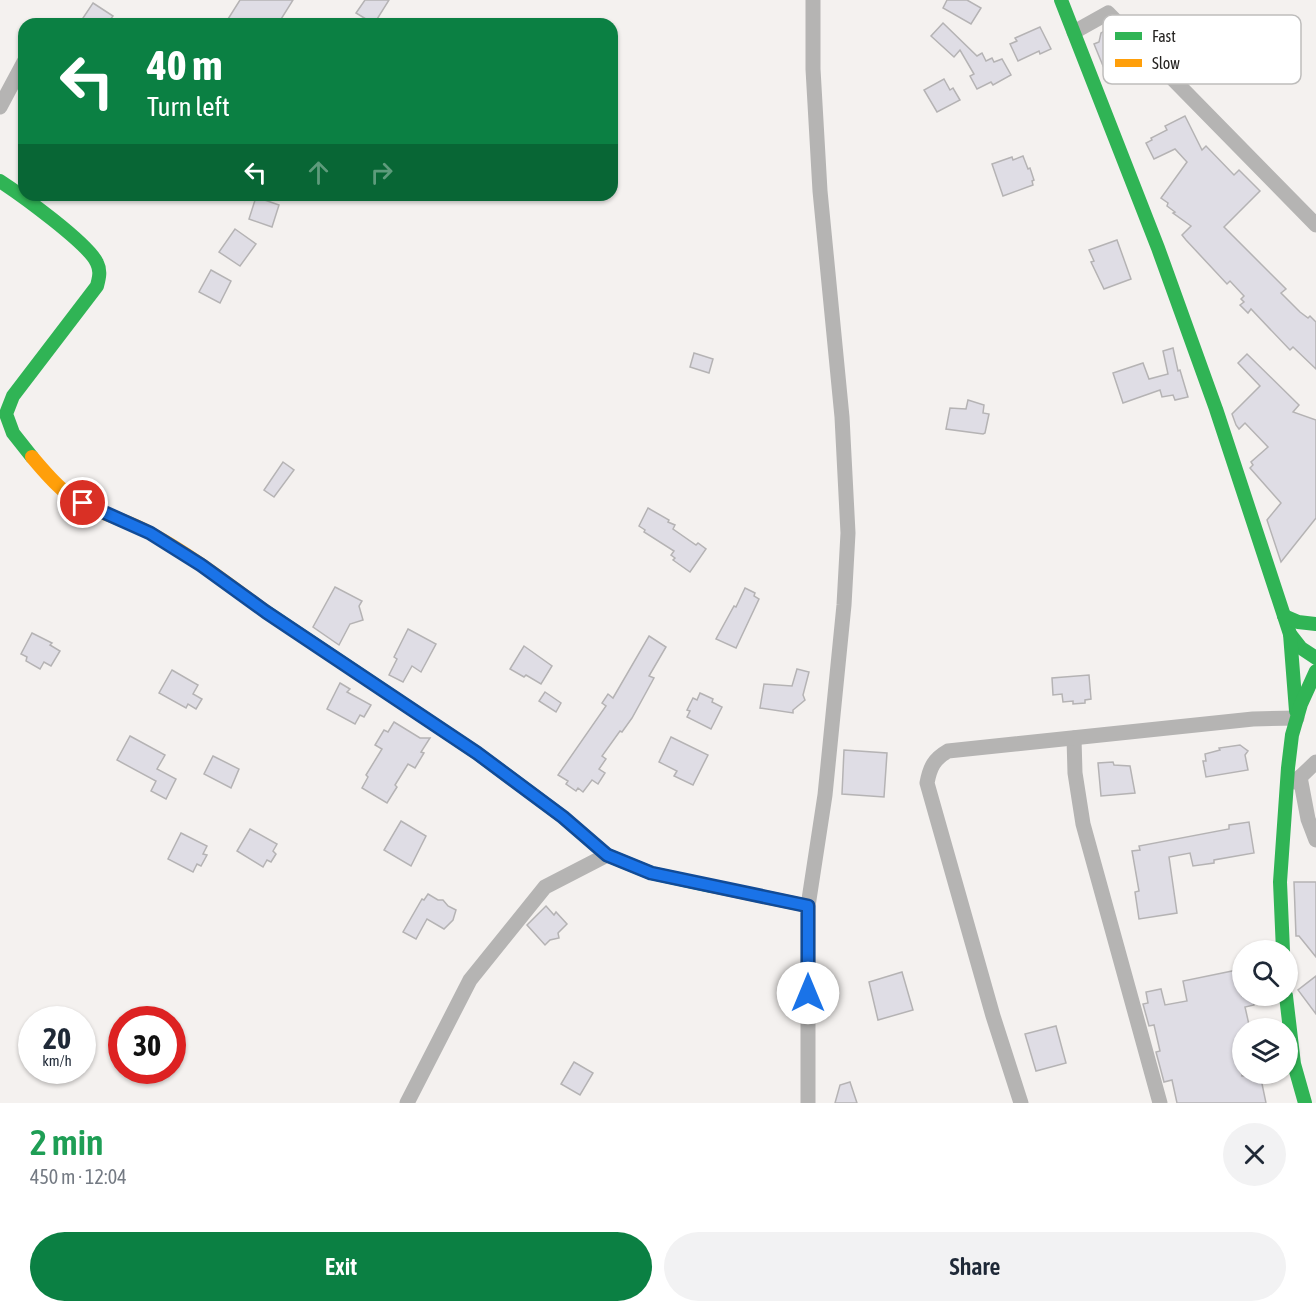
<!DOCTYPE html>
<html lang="en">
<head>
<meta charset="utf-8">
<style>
  :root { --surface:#fff; --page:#f2f2f3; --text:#1f2937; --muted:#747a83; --accent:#0b8043 }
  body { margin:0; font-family:"Asap Condensed",sans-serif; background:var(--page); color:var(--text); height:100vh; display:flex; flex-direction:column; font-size:22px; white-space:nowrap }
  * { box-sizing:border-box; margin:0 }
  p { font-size:20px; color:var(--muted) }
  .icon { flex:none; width:33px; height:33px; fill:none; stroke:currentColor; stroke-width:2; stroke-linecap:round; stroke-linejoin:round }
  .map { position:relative; height:1103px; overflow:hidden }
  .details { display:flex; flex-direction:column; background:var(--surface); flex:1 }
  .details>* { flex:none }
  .guide { position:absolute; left:18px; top:18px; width:600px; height:183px; border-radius:18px; box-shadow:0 2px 4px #0004; background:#0b8043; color:#fff; overflow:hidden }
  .tools { position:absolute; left:1232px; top:940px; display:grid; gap:12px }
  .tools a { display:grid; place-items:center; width:66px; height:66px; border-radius:50%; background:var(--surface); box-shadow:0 2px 4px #0004; font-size:30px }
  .speed { position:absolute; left:18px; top:1006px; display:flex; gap:12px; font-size:30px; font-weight:700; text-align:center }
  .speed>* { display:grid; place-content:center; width:78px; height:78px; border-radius:50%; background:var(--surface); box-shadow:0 2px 4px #0004; line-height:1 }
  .speed small { font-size:15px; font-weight:400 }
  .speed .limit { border:9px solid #d22; background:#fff; color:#111 }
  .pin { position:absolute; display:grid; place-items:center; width:51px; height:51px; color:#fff; margin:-26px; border:3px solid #fff; border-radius:50%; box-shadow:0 2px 6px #0007 }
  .me { position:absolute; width:66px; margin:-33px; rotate:0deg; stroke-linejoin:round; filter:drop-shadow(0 0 4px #0008) }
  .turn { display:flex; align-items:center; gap:21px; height:126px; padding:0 30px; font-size:27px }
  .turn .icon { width:78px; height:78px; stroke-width:2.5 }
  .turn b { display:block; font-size:42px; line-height:51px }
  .lanes { display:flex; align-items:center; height:57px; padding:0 30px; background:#0003; justify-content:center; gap:30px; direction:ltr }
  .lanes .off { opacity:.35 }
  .round { display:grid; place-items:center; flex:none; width:63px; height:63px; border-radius:32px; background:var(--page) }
  .overview { display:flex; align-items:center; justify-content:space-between; height:102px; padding:0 30px }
  h1 { font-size:36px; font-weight:600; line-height:45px; color:#1e9e55 }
  .button { display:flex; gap:12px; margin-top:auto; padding:12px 30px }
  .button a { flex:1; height:69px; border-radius:36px; background:var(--accent); color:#fff; font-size:24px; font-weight:600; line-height:69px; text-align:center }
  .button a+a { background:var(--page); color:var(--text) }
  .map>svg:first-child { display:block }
  .building { fill:#dfdde5; stroke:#b5b3b4; stroke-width:1.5 }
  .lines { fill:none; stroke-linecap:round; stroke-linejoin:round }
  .street { stroke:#b5b4b3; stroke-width:15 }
  .fast { stroke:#30b455; stroke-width:14 }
  .slow { stroke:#ff9f0a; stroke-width:14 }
  .route-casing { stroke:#114b97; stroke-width:15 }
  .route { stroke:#1a73e8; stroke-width:10 }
  .key { fill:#fff; stroke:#bebdbc; stroke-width:1.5 }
  .key-label { font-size:16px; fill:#252321 }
</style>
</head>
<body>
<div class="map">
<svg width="1316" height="1103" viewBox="0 0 1316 1103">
  <rect width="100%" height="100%" fill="#f4f1ef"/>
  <g class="building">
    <path d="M240,0H293L278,24H236L228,19Z"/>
    <path d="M365,0H389L374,24L356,13Z"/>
    <path d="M947,0H967L981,8L971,24L943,8Z"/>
    <path d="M93,3L113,16L107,24H79Z"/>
    <path d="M943,23L977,56L982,53L986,61L992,58L994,62L1002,59L1011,75L993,85L991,82L977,89L970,76L974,74L960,50L954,57L931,36Z"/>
    <path d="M1040,27L1051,49L1040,54L1039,51L1018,61L1010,44L1017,41L1015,38Z"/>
    <path d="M1108,29L1128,47L1135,66L1108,78L1094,44L1099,42L1101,33Z"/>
    <path d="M944,79L950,90L953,88L960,100L937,112L924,90Z"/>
    <path d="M1185,116L1202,150L1206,146L1234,175L1239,170L1260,191L1224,227L1286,289L1281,293L1300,312L1308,318L1310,316L1316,322V369L1293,347L1290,350L1251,309L1248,313L1240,305L1244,302L1241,299L1244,296L1230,281L1227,284L1186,240L1182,235L1191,226L1173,213L1175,212L1167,206L1168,203L1161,198L1187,162L1175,149L1154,159L1146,143L1152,140L1151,138L1167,130L1165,126Z"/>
    <path d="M1023,156L1028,169L1030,168L1034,180L1032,181L1033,185L1003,196L992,164L1012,157L1013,160Z"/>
    <path d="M256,197L279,205L272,227L249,219Z"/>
    <path d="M235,229L256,244L240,266L219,252Z"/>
    <path d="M1117,240L1131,279L1104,289L1091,262L1094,261L1089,250Z"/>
    <path d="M211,270L231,281L220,303L199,292Z"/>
    <path d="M1173,348L1178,371L1180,370L1188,397L1175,400L1173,395L1162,397L1160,390L1123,403L1113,373L1143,363L1149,379L1168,374L1163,351Z"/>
    <path d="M694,353L713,359L709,373L690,367Z"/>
    <path d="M1247,354L1299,405L1293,412L1316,420V518L1281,562L1267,520L1281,503L1250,468L1253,465L1251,462L1268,447L1245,423L1239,429L1236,425L1232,414L1260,386L1238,363Z"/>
    <path d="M968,400L984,405L983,413L989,414L985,433L983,434L946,429L950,408L966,409Z"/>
    <path d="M283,462L294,470L274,497L264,490Z"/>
    <path d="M648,508L669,520L668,522L675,525L673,529L696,545L698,543L706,549L690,572L673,560L675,558L671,555L674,551L644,532L645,530L639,526Z"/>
    <path d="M335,587L362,601L359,606L363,620L350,624L339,645L313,627Z"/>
    <path d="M745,588L755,593L754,596L759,599L736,648L716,639L734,606L736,607Z"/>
    <path d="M408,629L436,644L421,672L412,666L403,682L389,675L397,659L394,657Z"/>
    <path d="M32,633L52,643L50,645L60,651L51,666L44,662L40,669L26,661L27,657L21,654Z"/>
    <path d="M649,636L666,647L649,676L654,678L632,718L622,732L620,731L602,756L606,759L599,769L605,773L598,784L592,780L583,792L578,788L576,791L566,784L568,781L558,775L606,706L602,703L608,694L613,698Z"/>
    <path d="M524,646L552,666L541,684L526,675L524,677L510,669Z"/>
    <path d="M797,669L809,672L803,695L805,700L793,710V713L760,708L764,684L792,686Z"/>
    <path d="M172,670L198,685L193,694L202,699L196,709L188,704L186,708L159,693Z"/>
    <path d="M1089,675L1091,699L1085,700V703L1073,704V701L1063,702L1062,694L1053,695L1052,678Z"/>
    <path d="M340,683L350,689L347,692L371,705L364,717L360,715L355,724L327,709Z"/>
    <path d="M545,692L561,703L556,712L539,701Z"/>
    <path d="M700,693L713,699L712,702L722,707L711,729L687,717L690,711L687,710L693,698L697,700Z"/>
    <path d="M394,722L420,738H430L421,752L424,753L415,768L408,764L395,785L397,787L387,803L362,788L368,777L366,775L382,749L375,745L384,730L388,732Z"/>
    <path d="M130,736L165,755L157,769L176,779L166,799L151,791L156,781L117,760Z"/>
    <path d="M671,737L708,755L693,785L674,776L677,771L659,762Z"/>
    <path d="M1240,745L1248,751L1245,755L1248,770L1206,777L1203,761H1206L1205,754L1220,750L1219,748Z"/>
    <path d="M844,750L887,753L884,797L842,794Z"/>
    <path d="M213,756L239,769L231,788L204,774Z"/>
    <path d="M1113,762L1114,765L1130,766L1135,793L1101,796L1098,763Z"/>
    <path d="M401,821L426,836L411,866L384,850Z"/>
    <path d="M1249,822L1254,853L1214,860V863L1193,866L1190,853L1169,857L1177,913L1139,919L1135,892L1139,891L1132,851L1140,850L1139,846L1229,829V825Z"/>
    <path d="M250,829L277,844L273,851L276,854L271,862L267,860L263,867L237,851Z"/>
    <path d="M181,833L207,846L203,854L207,855L201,866L197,864L193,872L168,859Z"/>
    <path d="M1294,882H1316V957L1299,936H1296Z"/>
    <path d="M428,894L438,900H443L448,906L456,910L453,920L444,929L427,919L416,939L403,932L422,899L424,900Z"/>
    <path d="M546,906L554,915L556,912L567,924L558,933L559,938L550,940L545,945L527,925Z"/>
    <path d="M1242,969V996H1252L1254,1005L1245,1007L1250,1029H1242V1076L1260,1074L1266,1103H1177L1172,1080L1164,1082L1156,1052L1160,1051L1154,1025L1149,1026L1143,1004L1148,1003L1146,992L1161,989L1165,1005L1187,1001L1183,981Z"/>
    <path d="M902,972L913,1010L878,1020L869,982Z"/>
    <path d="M1316,976V1014L1298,990Z"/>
    <path d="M1056,1026L1066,1063L1036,1071L1025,1034Z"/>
    <path d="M574,1062L593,1073L580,1095L561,1084Z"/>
    <path d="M850,1082L857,1103H835L840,1085Z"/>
  </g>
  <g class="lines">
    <g class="street">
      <path d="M1074,32L1108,13L1316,225"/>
      <path d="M0,107L24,62"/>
      <path d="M1074,738L1075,773L1083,824L1160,1103"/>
      <path d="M1300,777L1308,819L1316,840"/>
      <path d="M1295,782L1316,762"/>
      <path d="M407,1103L470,980L545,887L607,855"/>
      <path d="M808,1103V906L825,795L844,605L848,533L842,417L820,191L813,69V0"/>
      <path d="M1021,1103L993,1016L927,783C930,767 934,759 948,751L1253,719L1297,718"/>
    </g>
    <g class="fast">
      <path d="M1061,0L1158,248L1216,409L1290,634L1301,648L1316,658"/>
      <path d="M0,181C20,194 89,244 97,263C101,271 99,278 97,286L13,396L6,414L13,433L32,457"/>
      <path d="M265,611L477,753L563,817L607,855L651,873L711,886"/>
      <path d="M1284,616L1298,622L1316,624"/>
      <path d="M1290,634L1296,711"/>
      <path d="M1283,951L1280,882L1288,768L1292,735L1301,704L1316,671"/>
      <path d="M1286,996L1294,1064L1305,1103"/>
    </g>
    <g class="slow">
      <path d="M32,457C42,469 52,481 64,491C88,511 123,518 150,533C191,555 228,584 265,611"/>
      <path d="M711,886L808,906"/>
    </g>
  </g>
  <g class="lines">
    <defs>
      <path id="route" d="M83,503L150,533L201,565L266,612L477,753L563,817L607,855L651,873L808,906V993"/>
    </defs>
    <use href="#route" class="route-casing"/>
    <use href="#route" class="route"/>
  </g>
  <rect x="1103" y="15" width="198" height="69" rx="9" class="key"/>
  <rect x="1115" y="32" width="27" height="8" fill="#30b455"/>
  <rect x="1115" y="59" width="27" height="8" fill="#ff9f0a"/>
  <g class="key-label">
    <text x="1152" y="42">Fast</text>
    <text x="1152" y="69">Slow</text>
  </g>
</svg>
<div class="tools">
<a><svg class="icon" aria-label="search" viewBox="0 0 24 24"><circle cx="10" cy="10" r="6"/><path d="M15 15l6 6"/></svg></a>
<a><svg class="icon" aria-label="layers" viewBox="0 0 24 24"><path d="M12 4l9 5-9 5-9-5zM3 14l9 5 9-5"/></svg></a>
</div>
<div class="speed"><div>20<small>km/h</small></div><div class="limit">30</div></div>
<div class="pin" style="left:83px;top:503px;background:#d93025"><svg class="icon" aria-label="arrive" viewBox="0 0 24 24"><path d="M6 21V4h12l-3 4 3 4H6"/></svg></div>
<svg class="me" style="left:808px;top:993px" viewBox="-20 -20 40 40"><circle r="19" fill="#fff"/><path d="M0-13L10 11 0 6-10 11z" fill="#1a73e8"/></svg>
<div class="guide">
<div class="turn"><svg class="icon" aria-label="left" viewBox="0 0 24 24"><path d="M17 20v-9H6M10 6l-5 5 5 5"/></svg><div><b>40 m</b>Turn left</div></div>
<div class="lanes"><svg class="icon" aria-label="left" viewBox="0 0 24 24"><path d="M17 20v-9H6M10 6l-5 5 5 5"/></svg><svg class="icon off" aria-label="ahead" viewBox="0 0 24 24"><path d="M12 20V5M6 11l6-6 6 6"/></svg><svg class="icon off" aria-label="right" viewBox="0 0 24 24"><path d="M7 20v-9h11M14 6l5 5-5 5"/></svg></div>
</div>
</div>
<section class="details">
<div class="overview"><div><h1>2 min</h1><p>450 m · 12:04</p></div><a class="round"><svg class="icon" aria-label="close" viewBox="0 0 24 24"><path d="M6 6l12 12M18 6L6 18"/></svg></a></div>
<div class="button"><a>Exit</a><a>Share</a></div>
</section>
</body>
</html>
